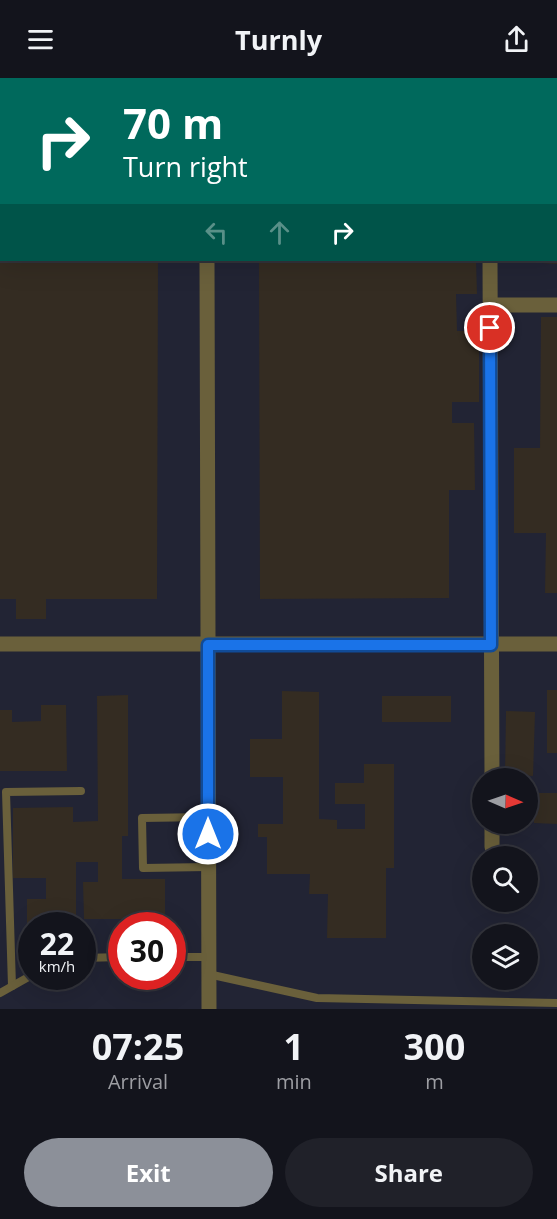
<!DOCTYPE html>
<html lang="en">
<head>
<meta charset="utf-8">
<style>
  :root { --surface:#13141c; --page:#202129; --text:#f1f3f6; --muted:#9d9ea3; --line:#32333b; --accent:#8c9099 }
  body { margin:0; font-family:"Open Sans",sans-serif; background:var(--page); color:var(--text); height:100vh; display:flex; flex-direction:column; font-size:22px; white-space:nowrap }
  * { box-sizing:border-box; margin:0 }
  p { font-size:20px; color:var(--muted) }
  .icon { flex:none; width:33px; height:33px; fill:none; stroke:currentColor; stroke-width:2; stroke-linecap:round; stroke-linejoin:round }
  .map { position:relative; height:931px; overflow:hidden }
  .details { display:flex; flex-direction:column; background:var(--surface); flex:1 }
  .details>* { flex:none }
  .banner { position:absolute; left:0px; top:0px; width:558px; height:183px; box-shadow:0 6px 24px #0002,0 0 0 2px var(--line); background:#00695c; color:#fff; overflow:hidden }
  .needle { width:39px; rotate:92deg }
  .buttons { position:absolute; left:472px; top:690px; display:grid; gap:12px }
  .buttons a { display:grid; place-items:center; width:66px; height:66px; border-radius:50%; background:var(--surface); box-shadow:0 6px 24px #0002,0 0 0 2px var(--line); font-size:30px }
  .speed { position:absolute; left:18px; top:834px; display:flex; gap:12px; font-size:30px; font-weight:700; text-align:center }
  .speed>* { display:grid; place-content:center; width:78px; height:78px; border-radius:50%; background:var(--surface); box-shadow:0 6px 24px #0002,0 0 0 2px var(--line); line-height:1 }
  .speed small { font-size:15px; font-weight:400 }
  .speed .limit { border:9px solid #d22; background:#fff; color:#111 }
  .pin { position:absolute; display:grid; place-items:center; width:51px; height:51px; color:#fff; margin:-26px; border:3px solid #fff; border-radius:50%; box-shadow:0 2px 6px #0007 }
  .me { position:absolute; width:66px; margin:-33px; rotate:0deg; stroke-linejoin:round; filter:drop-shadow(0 0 4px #0008) }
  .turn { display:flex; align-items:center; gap:21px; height:126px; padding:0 24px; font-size:27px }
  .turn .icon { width:78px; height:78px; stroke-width:2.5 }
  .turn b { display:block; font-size:42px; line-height:51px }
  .lanes { display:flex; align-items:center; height:57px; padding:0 24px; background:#0003; justify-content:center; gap:30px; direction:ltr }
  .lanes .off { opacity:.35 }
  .eta { display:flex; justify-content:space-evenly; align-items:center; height:102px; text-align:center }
  .eta b { font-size:36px; font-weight:700; line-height:42px }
  .primary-button { display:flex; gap:12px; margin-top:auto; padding:12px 24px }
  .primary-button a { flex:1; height:69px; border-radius:36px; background:var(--accent); color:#fff; font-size:24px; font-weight:700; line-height:69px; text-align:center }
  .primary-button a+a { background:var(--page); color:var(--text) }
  header { display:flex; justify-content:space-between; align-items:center; height:78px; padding:0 24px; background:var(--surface); font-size:27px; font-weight:700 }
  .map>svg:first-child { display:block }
  .built { fill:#222434; fill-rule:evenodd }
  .building { fill:#342c22 }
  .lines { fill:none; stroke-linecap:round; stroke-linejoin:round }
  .service { stroke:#6a603b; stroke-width:8 }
  .minor { stroke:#6a603b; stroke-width:15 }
  .route-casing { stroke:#114b97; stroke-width:15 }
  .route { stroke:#1a73e8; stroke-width:10 }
</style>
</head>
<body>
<header><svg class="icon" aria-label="menu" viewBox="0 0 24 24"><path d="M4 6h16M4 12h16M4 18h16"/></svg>Turnly<svg class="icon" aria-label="share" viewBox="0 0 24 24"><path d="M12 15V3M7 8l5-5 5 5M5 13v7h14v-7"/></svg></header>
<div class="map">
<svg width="557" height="931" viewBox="0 0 557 931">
  <rect width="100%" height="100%" fill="#191a25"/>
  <path class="built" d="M0,0H557V931H0ZM2,2H556V182H2ZM483,700H528V746H483ZM483,778H528V824H483ZM32,848H82V898H32ZM122,848H172V898H122ZM483,856H528V902H483Z"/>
  <g class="building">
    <path d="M0,182H158L157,521H46V541H16V521H0Z"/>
    <path d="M259,182H476L477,216H456L457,253H479V324H452V345H474L475,412H449V520L260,521Z"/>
    <path d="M542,182H557V186L542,185Z"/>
    <path d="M541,239H557V515H545L546,455H514V370H540Z"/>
    <rect x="547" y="612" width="10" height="63"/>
    <path d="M282,613L319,614V741L337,742V751H365V726H335V705H364V686H394V790H386V860H327L328,816H309L310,796H267V759H258V746H283V699H250V661H282Z"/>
    <path d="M128,617V758H122V801H165V841H84L83,804H98V784H76V848H32V868H27V821H46V800H13V730L73,729V744L98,743L97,618Z"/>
    <rect x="382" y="618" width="69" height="26"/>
    <path d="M41,627H66L67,693H0V632H12V644L41,643Z"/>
    <path d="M506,633L535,634L533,698L505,697Z"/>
    <path d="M534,715H557V746L534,745Z"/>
  </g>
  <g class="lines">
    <g class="service">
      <path d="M208,739L142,740L143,790L208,789"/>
      <path d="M172,879H208"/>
      <path d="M82,880L122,879"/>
      <path d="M208,896L317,920L557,925"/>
      <path d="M12,908L6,714L81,713"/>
      <path d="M0,915L32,897"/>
    </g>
    <g class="minor">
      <path d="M207,0V2"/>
      <path d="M489,0V2"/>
      <path d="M207,182L209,931"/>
      <path d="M490,182L492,700"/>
      <path d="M490,227H557"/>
      <path d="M0,566H557"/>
      <path d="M492,746V769"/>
    </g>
  </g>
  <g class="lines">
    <defs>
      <path id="route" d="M208,756V567H491L490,250"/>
    </defs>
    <use href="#route" class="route-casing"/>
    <use href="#route" class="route"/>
  </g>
</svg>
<div class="buttons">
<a><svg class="needle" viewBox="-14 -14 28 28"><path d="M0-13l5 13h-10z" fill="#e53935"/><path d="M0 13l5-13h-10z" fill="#9d9ea3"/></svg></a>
<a><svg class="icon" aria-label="search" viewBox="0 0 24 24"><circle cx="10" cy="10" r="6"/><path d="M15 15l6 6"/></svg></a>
<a><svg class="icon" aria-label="layers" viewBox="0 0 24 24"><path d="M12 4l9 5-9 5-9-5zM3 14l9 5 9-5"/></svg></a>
</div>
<div class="speed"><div>22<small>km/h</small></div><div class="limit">30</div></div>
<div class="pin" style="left:490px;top:250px;background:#d93025"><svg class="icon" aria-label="arrive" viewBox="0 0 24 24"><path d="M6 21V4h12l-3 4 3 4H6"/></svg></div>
<svg class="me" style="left:208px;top:756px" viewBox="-20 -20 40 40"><circle r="17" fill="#1a73e8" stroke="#fff" stroke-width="3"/><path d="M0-11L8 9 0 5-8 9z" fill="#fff"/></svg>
<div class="banner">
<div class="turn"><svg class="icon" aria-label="right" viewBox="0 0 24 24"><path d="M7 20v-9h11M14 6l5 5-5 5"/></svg><div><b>70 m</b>Turn right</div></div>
<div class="lanes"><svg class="icon off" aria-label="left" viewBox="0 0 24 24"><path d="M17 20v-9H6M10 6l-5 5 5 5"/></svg><svg class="icon off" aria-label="ahead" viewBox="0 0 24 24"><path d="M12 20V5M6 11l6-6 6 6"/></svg><svg class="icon" aria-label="right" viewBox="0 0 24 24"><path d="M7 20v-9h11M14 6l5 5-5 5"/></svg></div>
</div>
</div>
<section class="details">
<div class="eta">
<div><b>07:25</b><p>Arrival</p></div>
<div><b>1</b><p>min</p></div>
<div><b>300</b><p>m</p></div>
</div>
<div class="primary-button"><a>Exit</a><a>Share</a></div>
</section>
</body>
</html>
